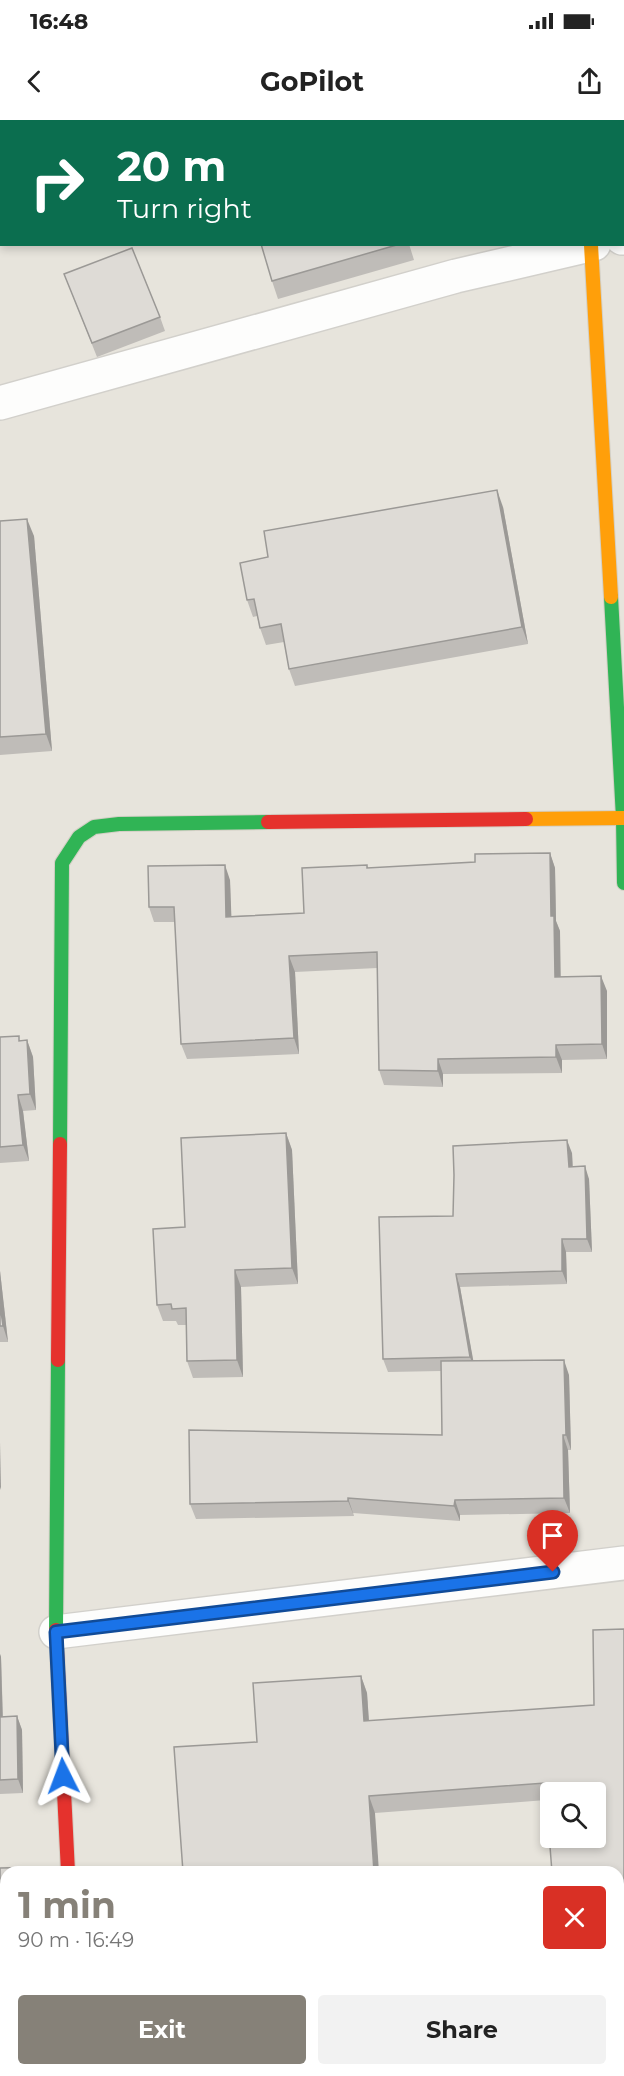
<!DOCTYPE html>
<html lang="en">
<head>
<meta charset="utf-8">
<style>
  :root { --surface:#fff; --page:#f2f2f2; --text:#222; --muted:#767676; --accent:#868178 }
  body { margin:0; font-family:Montserrat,sans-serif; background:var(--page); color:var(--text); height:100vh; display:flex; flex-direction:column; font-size:22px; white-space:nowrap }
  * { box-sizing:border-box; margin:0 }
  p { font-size:20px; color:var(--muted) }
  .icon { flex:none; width:33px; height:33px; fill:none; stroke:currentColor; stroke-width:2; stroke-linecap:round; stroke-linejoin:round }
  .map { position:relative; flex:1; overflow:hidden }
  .side { position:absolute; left:0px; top:1746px; width:624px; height:210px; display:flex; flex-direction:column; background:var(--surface); border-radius:18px 18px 0 0; box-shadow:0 3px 9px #0003 }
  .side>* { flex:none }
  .guide { position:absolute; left:0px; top:0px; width:624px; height:126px; box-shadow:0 3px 9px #0003; background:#0b6e4f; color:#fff; overflow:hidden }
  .controls { position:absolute; left:540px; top:1662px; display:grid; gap:12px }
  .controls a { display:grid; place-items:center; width:66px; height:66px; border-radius:6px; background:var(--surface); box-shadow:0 3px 9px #0003; font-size:30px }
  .pin { position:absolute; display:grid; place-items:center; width:51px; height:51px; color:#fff; margin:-62px -26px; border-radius:50% 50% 50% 0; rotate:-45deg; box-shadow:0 0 6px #0007 }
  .pin .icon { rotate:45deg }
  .me { position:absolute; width:66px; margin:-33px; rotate:357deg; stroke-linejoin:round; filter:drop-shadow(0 0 4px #0008) }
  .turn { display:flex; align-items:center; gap:21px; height:126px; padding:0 18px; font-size:27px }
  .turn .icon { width:78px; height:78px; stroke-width:2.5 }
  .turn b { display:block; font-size:42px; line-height:51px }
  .round { display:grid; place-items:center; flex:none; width:63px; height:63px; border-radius:6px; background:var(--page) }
  .head { display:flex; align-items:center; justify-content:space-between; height:102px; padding:0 18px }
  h1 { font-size:36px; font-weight:700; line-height:45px; color:var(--accent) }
  .cta { display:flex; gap:12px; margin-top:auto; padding:12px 18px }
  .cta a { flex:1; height:69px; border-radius:6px; background:var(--accent); color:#fff; font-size:24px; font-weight:700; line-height:69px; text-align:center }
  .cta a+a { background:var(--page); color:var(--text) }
  .status { display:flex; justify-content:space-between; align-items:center; height:42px; padding:0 30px; background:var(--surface); direction:ltr }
  .status svg { height:16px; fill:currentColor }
  header { display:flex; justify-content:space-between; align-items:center; height:78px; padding:0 18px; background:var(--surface); font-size:27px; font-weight:700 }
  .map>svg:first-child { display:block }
  .residential { fill:#e7e4dc; fill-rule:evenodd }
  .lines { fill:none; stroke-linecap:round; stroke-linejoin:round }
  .street-casing { stroke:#d2d0cb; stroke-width:36 }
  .fast-casing { stroke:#d3cfc5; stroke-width:16 }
  .slow-casing { stroke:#d3cfc5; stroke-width:16 }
  .jam-casing { stroke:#d3cfc5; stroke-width:16 }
  .street { stroke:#fdfdfc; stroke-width:33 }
  .fast { stroke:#30b455; stroke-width:14 }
  .slow { stroke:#ff9f0a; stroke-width:14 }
  .jam { stroke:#e5322d; stroke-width:14 }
  .wall { fill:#bfbcb8 }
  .shaded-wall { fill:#9b9996 }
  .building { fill:#dedbd6; stroke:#9b9996; stroke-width:1.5; fill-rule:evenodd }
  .route-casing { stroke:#114b97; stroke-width:15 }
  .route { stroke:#1a73e8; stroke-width:10 }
</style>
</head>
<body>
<div class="status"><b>16:48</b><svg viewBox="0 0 49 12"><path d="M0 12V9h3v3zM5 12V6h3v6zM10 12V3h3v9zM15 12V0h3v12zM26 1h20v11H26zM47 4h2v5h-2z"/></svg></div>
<header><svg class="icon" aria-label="back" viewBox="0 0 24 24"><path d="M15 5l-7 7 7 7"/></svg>GoPilot<svg class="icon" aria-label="share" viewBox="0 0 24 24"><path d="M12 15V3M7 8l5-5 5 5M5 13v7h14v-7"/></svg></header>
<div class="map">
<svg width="624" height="1956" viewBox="0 0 624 1956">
  <rect width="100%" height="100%" fill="#f4f2ee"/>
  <path class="residential" d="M36,0H624V1956H0V22L1,21L2,124H622V2L34,1ZM550,1672H596V1718H550ZM6,1752H618V1950H6Z"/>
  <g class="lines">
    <defs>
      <g id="street">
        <path d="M41,2L43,0"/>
        <path d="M0,35L2,34"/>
        <path d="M622,118L624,117"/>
        <path d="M0,283L456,156L594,124"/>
        <path d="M56,1512L624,1443"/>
        <path d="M78,1950V1956"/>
      </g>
      <g id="fast">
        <path d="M611,477L623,698L624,763"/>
        <path d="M60,1024L62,743L79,717L94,707L119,704L268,702"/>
        <path d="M56,1510L58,1240"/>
      </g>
      <g id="slow">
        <path d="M591,125L611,477"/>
        <path d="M526,699L623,698"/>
      </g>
      <g id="jam">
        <path d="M268,702L526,699"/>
        <path d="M58,1240L60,1024"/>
        <path d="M56,1510L68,1752"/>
      </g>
    </defs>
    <use href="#street" class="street-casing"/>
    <use href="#fast" class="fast-casing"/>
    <use href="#slow" class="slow-casing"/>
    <use href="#jam" class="jam-casing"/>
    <use href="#street" class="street"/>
    <use href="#fast" class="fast"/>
    <use href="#slow" class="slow"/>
    <use href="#jam" class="jam"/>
  </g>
  <g class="wall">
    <path d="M261,124H409L414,140L278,179L272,161Z"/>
    <path d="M64,154L160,197L165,211L97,237Z"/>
    <path d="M503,387L528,524L295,566L289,549L284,522L266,525L260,508L257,496L253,497L247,480Z"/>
    <path d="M0,401L34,416L52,631L0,635Z"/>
    <path d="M550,733L555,748L556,801L560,811V857L607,871V939L562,940V953L443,954V967L384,965L379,950L377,848L295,852L299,934L187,939L181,924L175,802H154L149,787L230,760L231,796L304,793L367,745L368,748L475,742Z"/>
    <path d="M0,917L21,921L27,920L33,937L36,990L23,991L29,1041L0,1043Z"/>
    <path d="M286,1013L292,1030L298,1164L241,1167L243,1257L193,1258L187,1241L186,1205H178L176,1201H163L157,1185L185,1107Z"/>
    <path d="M572,1033L573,1047L589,1059L592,1132H566L567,1164L460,1167L473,1241L569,1255L571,1330H568L570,1393L460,1395V1401L353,1393L354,1396L196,1399L190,1384L442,1315L441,1251L388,1252L383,1239L453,1096Z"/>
    <path d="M0,1151L8,1222H0Z"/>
    <path d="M0,1534L1,1537L3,1597L17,1596L22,1610L23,1673L0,1674Z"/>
    <path d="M361,1556L367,1573L369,1601L594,1585L624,1956H215L214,1950H618L546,1680L375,1693L257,1622Z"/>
    <path d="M0,1748L49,1749L50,1752H6V1894H0Z"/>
  </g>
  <g class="shaded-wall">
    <path d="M497,370L503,387L528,524L522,507Z"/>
    <path d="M27,399L34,416L52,631L46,614Z"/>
    <path d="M550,733L555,748L556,801L560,811L561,872L555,857L551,796Z"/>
    <path d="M225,745L230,760L232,812L226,797Z"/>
    <path d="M289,836L295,852L299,934L294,918Z"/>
    <path d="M601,856L607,871V939L602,924Z"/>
    <path d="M27,920L33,937L36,990L30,974Z"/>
    <path d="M556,925L562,940V953L556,937Z"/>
    <path d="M438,939L443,954V967L438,951Z"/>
    <path d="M18,975L23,991L29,1041L23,1025Z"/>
    <path d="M286,1013L292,1030L298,1164L292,1148Z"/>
    <path d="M567,1020L572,1033L573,1059L569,1047Z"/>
    <path d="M585,1046L589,1059L592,1132L587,1119Z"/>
    <path d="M562,1119L566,1132L567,1164L562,1151Z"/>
    <path d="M235,1150L241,1167L243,1257L237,1240Z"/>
    <path d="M0,1151L8,1222L3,1206L0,1184Z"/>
    <path d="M456,1154L460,1167L475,1250L470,1237Z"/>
    <path d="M564,1240L569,1255L571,1330L566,1315Z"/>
    <path d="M563,1315L568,1330L570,1393L564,1378Z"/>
    <path d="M0,1322L1,1370L0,1367Z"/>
    <path d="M348,1378L354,1396L348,1381Z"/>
    <path d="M455,1380L460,1395V1401L454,1386Z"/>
    <path d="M0,1534L1,1537L3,1610L0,1602Z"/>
    <path d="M361,1556L367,1573L370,1618L364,1601Z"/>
    <path d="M17,1596L22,1610L23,1673L18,1659Z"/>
    <path d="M369,1676L375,1693L379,1752H374Z"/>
  </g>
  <g class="building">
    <path d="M261,124H400L272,161Z"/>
    <path d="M132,128L160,197L92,223L64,154Z"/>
    <path d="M497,370L522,507L289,549L281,504L260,508L254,479L247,480L240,443L268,437L264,411Z"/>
    <path d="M27,399L46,614L0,617V401Z"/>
    <path d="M550,733L551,796H554L555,857L601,856L602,924L556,925V937L438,939V951L379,950L377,832L289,836L294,918L181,924L174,787H149L148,746L225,745L226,797L304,793L302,748L367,745V748L475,742V734Z"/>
    <path d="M19,916V921L27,920L30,974L18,975L23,1025L0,1027V917Z"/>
    <path d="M286,1013L292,1148L235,1150L237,1240L187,1241L186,1188L172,1189L171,1184L157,1185L153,1109L185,1107L181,1018Z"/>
    <path d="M567,1020L569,1047L585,1046L587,1119H562V1151L456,1154L470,1237L383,1239L379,1097L453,1096L454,1055L453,1026Z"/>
    <path d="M0,1184L3,1206H0Z"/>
    <path d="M564,1240L566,1315H563L564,1378L455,1380L454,1386L348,1378V1381L190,1384L189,1310L442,1315L441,1241Z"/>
    <path d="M624,1509V1956H483L482,1950H618V1752H552L545,1663L369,1676L374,1752H183L174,1627L257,1622L253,1563L361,1556L364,1601L594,1585L593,1510ZM550,1672H596V1718H550Z"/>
    <path d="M17,1596L18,1659L0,1660V1597Z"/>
    <path d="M47,1747L49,1749V1752H6V1879H0V1748Z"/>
    <path d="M214,1950H385L371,1952V1956H215Z"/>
  </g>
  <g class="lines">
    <defs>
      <path id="route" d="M63,1656L56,1512L553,1452"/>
    </defs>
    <use href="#route" class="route-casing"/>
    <use href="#route" class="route"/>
  </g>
</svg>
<div class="controls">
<a><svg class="icon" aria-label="search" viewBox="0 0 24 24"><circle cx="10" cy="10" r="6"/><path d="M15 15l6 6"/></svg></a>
</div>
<div class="pin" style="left:553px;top:1452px;background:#d93025"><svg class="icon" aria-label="arrive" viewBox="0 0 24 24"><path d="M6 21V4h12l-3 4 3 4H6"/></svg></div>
<svg class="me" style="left:63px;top:1656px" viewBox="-20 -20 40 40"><path d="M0-17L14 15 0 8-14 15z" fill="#1a73e8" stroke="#fff" stroke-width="4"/></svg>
<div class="guide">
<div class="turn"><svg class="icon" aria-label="right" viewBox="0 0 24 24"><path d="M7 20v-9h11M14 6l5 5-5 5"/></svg><div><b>20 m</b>Turn right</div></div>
</div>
<section class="side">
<div class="head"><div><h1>1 min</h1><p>90 m · 16:49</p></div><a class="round" style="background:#d93025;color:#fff"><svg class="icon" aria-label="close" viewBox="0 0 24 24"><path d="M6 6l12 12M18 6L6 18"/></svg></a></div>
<div class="cta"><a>Exit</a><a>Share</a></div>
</section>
</div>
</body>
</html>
